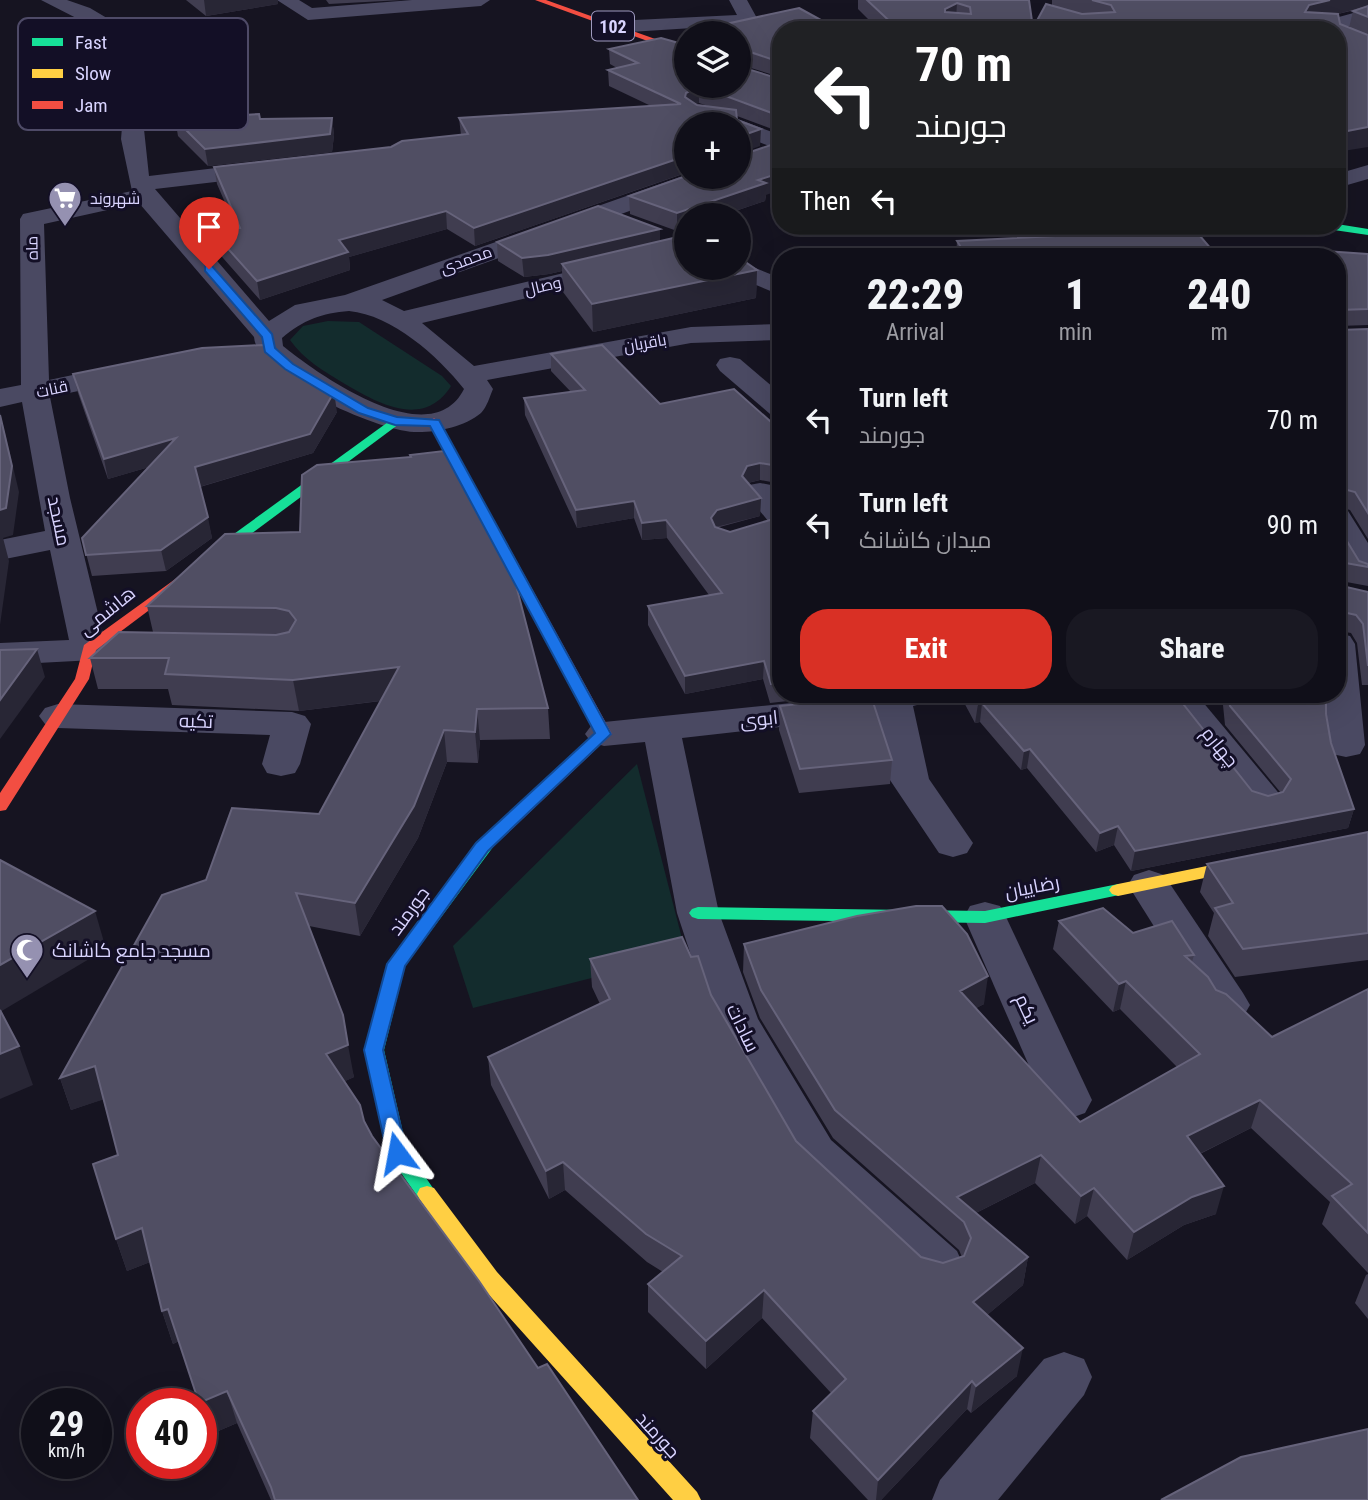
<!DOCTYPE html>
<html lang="en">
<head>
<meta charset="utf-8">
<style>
  :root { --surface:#100f19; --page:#191822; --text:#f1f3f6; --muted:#9c9ca2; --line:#302f38; --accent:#d93025 }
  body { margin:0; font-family:"Roboto Condensed",Cairo,sans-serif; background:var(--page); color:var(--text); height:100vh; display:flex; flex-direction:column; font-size:26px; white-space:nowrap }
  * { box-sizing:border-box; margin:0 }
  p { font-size:23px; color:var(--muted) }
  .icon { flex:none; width:38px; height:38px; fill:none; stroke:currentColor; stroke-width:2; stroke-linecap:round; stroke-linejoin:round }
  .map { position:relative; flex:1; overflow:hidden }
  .side { position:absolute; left:772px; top:248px; width:574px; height:455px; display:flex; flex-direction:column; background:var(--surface); border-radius:28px; box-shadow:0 7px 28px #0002,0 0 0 2px var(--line) }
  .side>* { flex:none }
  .top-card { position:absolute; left:772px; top:21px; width:574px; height:214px; border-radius:28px; box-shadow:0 7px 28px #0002,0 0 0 2px var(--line); background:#202124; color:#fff; overflow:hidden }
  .fabs { position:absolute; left:674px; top:21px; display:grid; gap:14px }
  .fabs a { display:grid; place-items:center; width:77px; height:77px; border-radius:50%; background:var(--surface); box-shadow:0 7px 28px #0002,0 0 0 2px var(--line); font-size:35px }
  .speed { position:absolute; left:21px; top:1388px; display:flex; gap:14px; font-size:35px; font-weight:700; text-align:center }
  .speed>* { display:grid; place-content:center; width:91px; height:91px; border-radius:50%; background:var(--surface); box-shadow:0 7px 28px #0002,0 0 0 2px var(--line); line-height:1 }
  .speed small { font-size:18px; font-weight:400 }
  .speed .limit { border:10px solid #d22; background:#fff; color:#111 }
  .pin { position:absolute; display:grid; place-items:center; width:60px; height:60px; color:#fff; margin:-72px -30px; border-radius:50% 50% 50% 0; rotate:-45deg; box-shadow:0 0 7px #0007 }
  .pin .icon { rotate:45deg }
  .me { position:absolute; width:77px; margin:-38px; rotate:347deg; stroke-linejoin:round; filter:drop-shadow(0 0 5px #0008) }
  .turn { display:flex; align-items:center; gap:24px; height:147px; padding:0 28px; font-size:32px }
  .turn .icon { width:91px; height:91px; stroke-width:2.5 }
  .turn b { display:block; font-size:49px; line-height:60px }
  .then { display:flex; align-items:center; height:66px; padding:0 28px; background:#0003; gap:14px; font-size:26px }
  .eta { display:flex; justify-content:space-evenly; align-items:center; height:119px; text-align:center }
  .eta b { font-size:42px; font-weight:800; line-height:49px }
  .primary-button { display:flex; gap:14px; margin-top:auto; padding:14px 28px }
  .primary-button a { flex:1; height:80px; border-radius:28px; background:var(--accent); color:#fff; font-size:28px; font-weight:800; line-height:80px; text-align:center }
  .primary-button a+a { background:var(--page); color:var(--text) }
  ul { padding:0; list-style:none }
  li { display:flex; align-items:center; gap:21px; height:105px; padding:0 28px }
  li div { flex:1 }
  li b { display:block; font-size:26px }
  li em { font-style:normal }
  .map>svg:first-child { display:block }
  .green { fill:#132c2d }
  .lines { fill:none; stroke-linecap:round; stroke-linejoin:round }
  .street { fill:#4a4962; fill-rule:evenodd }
  .fast { fill:#16e098; fill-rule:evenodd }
  .slow { fill:#ffcf43; fill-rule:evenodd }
  .jam { fill:#f24e42; fill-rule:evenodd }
  .wall { fill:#403d50; fill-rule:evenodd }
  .shaded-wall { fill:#282635 }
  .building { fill:#504e63; stroke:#66637b; stroke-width:2; fill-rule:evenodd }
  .route { fill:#1a73e8; stroke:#114b97; stroke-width:2 }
  .labels { text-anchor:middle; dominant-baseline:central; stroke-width:6; stroke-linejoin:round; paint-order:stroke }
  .far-poi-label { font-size:16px; fill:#d9d4ff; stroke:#130f26; text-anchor:start }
  .far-street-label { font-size:16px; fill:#d9d4ff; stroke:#130f26 }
  .shield { fill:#130f26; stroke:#9e99be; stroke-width:2 }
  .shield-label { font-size:18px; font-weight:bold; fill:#d9d4ff }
  .street-label { font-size:19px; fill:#d9d4ff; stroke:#130f26 }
  .poi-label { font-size:19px; fill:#d9d4ff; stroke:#130f26; text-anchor:start }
  .key { fill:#130f26; stroke:#4e4a67; stroke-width:2 }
  .key-label { font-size:19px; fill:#d9d4ff }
</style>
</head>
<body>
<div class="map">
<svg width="1368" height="1500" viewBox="0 0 1368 1500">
  <rect width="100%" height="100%" fill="#161421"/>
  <g class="green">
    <path d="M328,321L359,322L442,376L451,386C424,429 379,404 345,384C324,371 304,360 290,340L303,326Z"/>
    <path d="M637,764L686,954L473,1008L453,946Z"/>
  </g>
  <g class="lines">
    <g class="street">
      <path d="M41,0H67L90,8L149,43L143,120L149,176L266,162L274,164L277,169L266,176L155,189L269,321L295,305L345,295L686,175L714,177L710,182L382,300L404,311L686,244V260L422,323L474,366L691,327L780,324V340L691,343L487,380L493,389C490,396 487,407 481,413C465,427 434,433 414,432C376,430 257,378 254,337L139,203L44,224L49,380L125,364L135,367L139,373L135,379L50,397L70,498L104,638L126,640L131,648L126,656L113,659L0,665V643L69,640L50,550L0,560V540L45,531L22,402L0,407V389L21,385L20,219L23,214L132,191L121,139L129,45ZM349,311C392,315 438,356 464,389C431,455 319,375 283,346L282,338C303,320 322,313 349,311Z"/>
      <path d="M277,0H299L312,8L412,0H490L481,6L308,20Z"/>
      <path d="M729,0H747L758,20L756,24L614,33L604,27L614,21L737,15Z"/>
      <path d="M1368,9V21L1335,30H1304L1306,26Z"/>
      <path d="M738,119L780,135V150L738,134V124H728Z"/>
      <path d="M1368,165V179L1337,188V174Z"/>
      <path d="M738,261L780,278V295L727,273L723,268H738Z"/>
      <path d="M730,357L740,359L780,393V417L770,414L720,371L716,365L720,359Z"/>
      <path d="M760,483L771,485L780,496V525L769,522L744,492L749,485Z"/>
      <path d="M1337,508L1348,511L1368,543V581L1356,578L1337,546Z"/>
      <path d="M1337,633L1350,636L1355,644L1365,745L1360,754L1346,757L1332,754L1327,745L1323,695H1337Z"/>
      <path d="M871,695H931L925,703L913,706L929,779L973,843L967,853L953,857L939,853L896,789L890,780L878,716L682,738L719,913L758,1019L831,1140L957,1251L964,1267L957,1283L938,1289L919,1283L797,1168L713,1022L677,913L645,742L604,746L591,742L585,734L591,726L604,722Z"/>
      <path d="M1160,695H1197L1277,791L1283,800L1277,809L1263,813L1249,809Z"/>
      <path d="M58,704L292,712L305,716L311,724L300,764L295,773L281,776L267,773L262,764L270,735L58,728L45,724L39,716L45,708Z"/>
      <path d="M1149,870L1164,875L1243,993L1250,1005L1243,1017L1227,1022L1211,1017L1128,885L1134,875Z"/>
      <path d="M985,902L1000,906L1006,917L1092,1100L1085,1113L1068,1119L1051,1113L1044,1100L964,917L970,906Z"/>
      <path d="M1064,1352L1084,1359L1092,1377L1084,1395L998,1500H932L940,1480L1044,1359Z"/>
    </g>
    <g class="fast">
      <path d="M1337,224L1368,229V235L1327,229L1322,226Z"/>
      <path d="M395,417L401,421L399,424L208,566H198L196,563L198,560Z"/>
      <path d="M487,837L495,843L493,847L405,966L384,1050L407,1150L437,1194L434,1200L427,1202L420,1200L387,1153L364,1050L387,964L481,839Z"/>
      <path d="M1118,884L1124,886L1127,890L1124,894L985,923L698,919L692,917L689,913L692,909L698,907L985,911Z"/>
    </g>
    <g class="slow">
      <path d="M1256,856L1262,858L1264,862L1262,866L1118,896L1112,894L1109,890L1112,886L1118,884Z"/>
      <path d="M427,1186L434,1188L497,1272L697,1492L701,1500H673L481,1286L420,1200L417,1194L420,1188Z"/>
    </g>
    <g class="jam">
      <path d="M535,0H546L686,50V55Z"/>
      <path d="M434,418L440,422L612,734L493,847L487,849L479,843L481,839L596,733L428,422Z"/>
      <path d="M203,559L210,563L208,566L96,650L89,679L6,810L0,811V793L75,679L84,645Z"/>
    </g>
  </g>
  <g class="wall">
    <path d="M186,0H278V4L206,16Z"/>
    <path d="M326,0H402L329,4Z"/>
    <path d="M858,0H1029L1033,28L1052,6V0H1368V147L1337,30H879L858,9ZM1367,7L1353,11L1349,28L1340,24L1338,14Z"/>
    <path d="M780,30V77L738,64V33Z"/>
    <path d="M609,49L686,86L780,79V132L737,116V120L760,146L686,124V173L475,246L447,229L349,257L350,270L260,300L216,250L213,232L236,228L217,184L214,167L391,147L461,135L459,118L651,106L609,86L608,70L617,68L610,64ZM699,103L711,107L695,104Z"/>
    <path d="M332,118L334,135L332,152L208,166L178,136L175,119Z"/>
    <path d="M766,195L765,201L677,231L630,214L629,196Z"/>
    <path d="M660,229V241L757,270L756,298L593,332L563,292L562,271L549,274L524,277L498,261L497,242Z"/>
    <path d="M957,241L1218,257H956Z"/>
    <path d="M1310,250L1368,254V325L1339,326V330L1368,329V539L1350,510L1340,507L1339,528L1359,561L1368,564V586L1341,581L1342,586L1368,592V685H1362L1357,643L1351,633L1340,631V667L1337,676V257H1309Z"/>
    <path d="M551,354L660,404L780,430V493L771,482L760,480L748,483L761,498L760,516L716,528L730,532L780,517V695H824V697L770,703L763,679L685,694L648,625V606L709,595L667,538L642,540L634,518L577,528L525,415L524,398L571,392L551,371Z"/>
    <path d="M73,374L337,412L313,453L200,487L212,538L166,571L92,576L82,538L149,467L108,479L78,393Z"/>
    <path d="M225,534L548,708L550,739L480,740L478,763L447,762L418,838L360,936L309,926L354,1077L345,1081L372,1136L538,1368L638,1500H271L237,1423L209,1435L201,1411V1404H199L179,1341L173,1344L162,1311L150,1262L127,1271L116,1239L118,1155L103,1099L71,1110L60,1078L206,880L319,814L381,701L299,711L172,705L168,689H98L90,658L153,632L147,606Z"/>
    <path d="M960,695H1176L1252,791L1268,796L1281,793L1225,725L1222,695H1326V714L1331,743L1354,809L1348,828L1131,871L1114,845L1096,852L1027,768L1021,770L980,722L975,723Z"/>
    <path d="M780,706L892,760L890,784L799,793L779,730Z"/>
    <path d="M1368,832V960L1235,977L1208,936L1214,913L1200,892L1207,864Z"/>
    <path d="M1059,921L1133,933L1194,955L1192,962L1216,990L1272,1037L1368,989V1273L1322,1224L1330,1202L1251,1128L1200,1154L1216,1214L1184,1225L1127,1260L1087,1216L1075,1224L1035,1183L976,1213L1028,1257L1023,1285L987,1315L1017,1376L971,1413L967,1409L881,1500H868L810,1438L813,1411L831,1393L762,1318L706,1369L648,1312V1284L663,1272L647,1262L565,1190L549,1199L491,1085L488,1057L600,1004L592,987L590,959L691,957L711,995L796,1141L921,1257L943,1263L962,1257L959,1250L833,1138L760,1018L743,972L744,944L984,1004L976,1008L1080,1122L1177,1067L1120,1009L1113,1012L1053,949Z"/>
    <path d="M1368,1274V1319L1355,1303L1366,1275Z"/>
  </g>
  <g class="shaded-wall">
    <path d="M204,0H278V4L206,16Z"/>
    <path d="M1330,0H1368V4L1367,6L1305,23V12L1309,5Z"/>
    <path d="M957,3L956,20L943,30L945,9Z"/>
    <path d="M699,86V103L686,109V93Z"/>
    <path d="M332,118L334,135L332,152L208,166L205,149Z"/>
    <path d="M1368,127V147L1337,152V133Z"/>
    <path d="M761,129L760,146L738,154V137Z"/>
    <path d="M685,155V173L475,246L474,228Z"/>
    <path d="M780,173V190L766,195L765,201L723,215H686V228L677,231V213L758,180Z"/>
    <path d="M446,211L447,229L349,257L350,270L260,300L257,281L339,240Z"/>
    <path d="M660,229V247L562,264V271L549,274L524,277L522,258Z"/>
    <path d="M757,270L756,298L593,332L592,304Z"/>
    <path d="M334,392L337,412L313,453L199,487L195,467Z"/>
    <path d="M0,412L19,492L13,535L3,538L9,561L0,625Z"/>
    <path d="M176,438L180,458L108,479L104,459Z"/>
    <path d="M760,463V480L747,483L742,476L747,466Z"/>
    <path d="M761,498L760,516L716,527L711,536V518L717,510Z"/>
    <path d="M634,501V518L577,528L576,510Z"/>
    <path d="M208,517L212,538L166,571L161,550Z"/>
    <path d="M666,520L667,538L642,540V523Z"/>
    <path d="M37,649L45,677L0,739V700Z"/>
    <path d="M764,661L763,679L685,694V676Z"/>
    <path d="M399,667L403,698L299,711L293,680Z"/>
    <path d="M982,703L980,722L975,723L978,704Z"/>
    <path d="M477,709L480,740L478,763L475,732Z"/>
    <path d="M444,730L447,762L418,838L360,936L355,903Z"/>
    <path d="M1030,749L1027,768L1021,770L1024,751Z"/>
    <path d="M1354,809L1348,828L1131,871L1135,851Z"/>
    <path d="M1118,826L1114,845L1096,852L1100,833Z"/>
    <path d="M95,911L106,949L0,1012V965Z"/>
    <path d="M988,976L984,1004L956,1019L960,991Z"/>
    <path d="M1126,981L1120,1009L1113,1012L1119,984Z"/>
    <path d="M348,1045L354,1077L333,1087L326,1054Z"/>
    <path d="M19,1046L33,1085L0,1099V1054Z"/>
    <path d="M95,1066L105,1099L71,1110L60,1078Z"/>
    <path d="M1260,1100L1251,1128L1179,1164L1187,1136Z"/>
    <path d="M1041,1155L1035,1183L962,1220L957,1197Z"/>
    <path d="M563,1162L565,1190L549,1199L546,1171Z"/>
    <path d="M1224,1186L1216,1214L1184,1225L1127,1260L1134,1232L1192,1197Z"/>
    <path d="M1094,1188L1087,1216L1075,1224L1081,1196Z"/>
    <path d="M142,1228L153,1261L127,1271L116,1239Z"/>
    <path d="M1028,1257L1023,1285L969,1330L973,1302Z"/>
    <path d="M764,1290L762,1318L706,1369V1341Z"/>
    <path d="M168,1309L179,1341L173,1344L162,1311Z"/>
    <path d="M1023,1348L1017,1376L971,1413L976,1386Z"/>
    <path d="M972,1381L967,1409L881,1500H876L878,1480Z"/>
    <path d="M227,1391L237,1423L209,1435L201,1410V1404L199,1403Z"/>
  </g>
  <g class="building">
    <path d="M867,0H1029L1033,28L1046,4L1082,14L1115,12L1111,5L1092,0H1330L1309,5L1305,12L1338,14L1340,24L1368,35V127L1337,133V30H899ZM957,3L970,7L971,14L945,12V9Z"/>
    <path d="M1368,6V17L1353,11Z"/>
    <path d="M799,8L839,30H780V62L738,48V33H689V32Z"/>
    <path d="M661,38L686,45V86H738V66L780,79V116L699,86L686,93L685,97L697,105L736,110L737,120L761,129L738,137V124H686V156L474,228L446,211L339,240L348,252L257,281L213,232L240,228L214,167L391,147L402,141L468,134L459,118L681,104L608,70L638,63L609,49Z"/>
    <path d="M259,114L260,119L332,118L330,134L205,149L175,119Z"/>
    <path d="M780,142V173L758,180L766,183L677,213L629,196L686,176L738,177V156Z"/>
    <path d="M598,206L660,229L548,255L522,258L497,242Z"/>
    <path d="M1194,229L1218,257H967L957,241Z"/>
    <path d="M686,235V268H738V257L757,270L592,304L562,264Z"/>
    <path d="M1310,250L1368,254V309L1339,310V330L1368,329V513L1355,492L1340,488L1339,528L1359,561L1368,564V567L1340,562L1342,586L1368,592V666L1363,624L1356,615L1343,612L1340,615V667H1337V257H1310Z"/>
    <path d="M263,345L334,392L310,434L195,467L208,517L161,550L86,555L82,538L176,438L104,459L73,374L202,348Z"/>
    <path d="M602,345L660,404L734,389L780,430V475L772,465L760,463L747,466L742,476L761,498L717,510L711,518L715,527L730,532L780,517V683L771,684L764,661L685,676L648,606L722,593L666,520L642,523L634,501L576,510L524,398L585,390L551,354Z"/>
    <path d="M0,415L12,466L6,508L0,510Z"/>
    <path d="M444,451L515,581L548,708L477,709L475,732L444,730L414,806L355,903L296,893L343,1015L348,1045L326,1054L360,1105L364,1121L372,1136L479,1281L538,1368L547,1364L638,1500H275L271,1487L227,1391L199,1403L168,1309L162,1311L142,1228L116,1239L93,1164L118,1155L95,1066L60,1078L162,895L206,880L232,808L319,814L399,667L293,680L165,674L169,658H90L119,632L276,635L289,632L296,620L289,611L276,608L147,606L225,534L300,532L302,475L317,465L411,457L410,455Z"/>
    <path d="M37,649L0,700V650Z"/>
    <path d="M972,695H1176L1252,791L1268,796L1283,792L1291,779L1230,706L1228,695H1326V714L1331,743L1354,809L1135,851L1118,826L1100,833L1030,749L1024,751L982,703L978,704Z"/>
    <path d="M871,696L892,760L800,769L780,706Z"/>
    <path d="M1368,832V933L1243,949L1215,908L1233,903L1207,864Z"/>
    <path d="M0,860L95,911L0,965Z"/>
    <path d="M916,906H942L967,934L988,976L960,991L1080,1122L1200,1054L1126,981L1119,984L1059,921L1103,908L1133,933L1172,921L1194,955L1185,956L1208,977L1216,990L1226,994L1272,1037L1368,989V1233L1332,1196L1352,1184L1260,1100L1187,1136L1224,1186L1192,1197L1134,1232L1094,1188L1081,1196L1041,1155L957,1197L1028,1257L973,1302L1023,1348L976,1386L972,1381L878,1480L813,1411L846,1379L764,1290L706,1341L648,1284L682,1256L646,1234L563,1162L546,1171L488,1057L610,999L590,959L682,937L691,957L698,956L711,995L796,1141L921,1257L943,1263L964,1256L971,1238L964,1222L835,1110L761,990L744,944L857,916Z"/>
    <path d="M0,1010L19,1046L0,1054Z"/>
    <path d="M1368,1429V1500H1161L1241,1457Z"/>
  </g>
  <path class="route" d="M205,266H212L272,334L275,348L293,364L368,408L397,417L439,420L611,734L488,851L405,966L383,1050L407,1153L404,1159H390L387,1153L364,1050L387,964L476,843L595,733L430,426L395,425L359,413L285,369L265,352L262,337L205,271Z"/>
  <defs>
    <symbol id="supermarket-pin" viewBox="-11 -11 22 30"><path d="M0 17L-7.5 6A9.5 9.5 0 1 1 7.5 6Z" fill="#9591b1" stroke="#130f26"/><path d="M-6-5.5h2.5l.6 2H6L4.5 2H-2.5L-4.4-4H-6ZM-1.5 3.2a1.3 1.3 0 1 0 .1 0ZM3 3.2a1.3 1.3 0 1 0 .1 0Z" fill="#fff"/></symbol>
    <symbol id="mosque-pin" viewBox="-11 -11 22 30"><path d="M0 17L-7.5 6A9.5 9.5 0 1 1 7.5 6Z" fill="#9591b1" stroke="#130f26"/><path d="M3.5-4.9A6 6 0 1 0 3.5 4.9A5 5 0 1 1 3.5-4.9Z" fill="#fff"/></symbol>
  </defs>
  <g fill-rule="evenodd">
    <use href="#supermarket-pin" x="46" y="179" width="38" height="52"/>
    <use href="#mosque-pin" x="8" y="931" width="38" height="52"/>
  </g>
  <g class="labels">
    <g class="far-poi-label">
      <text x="90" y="198">شهروند</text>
    </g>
    <g class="far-street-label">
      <text transform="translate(32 248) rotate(-91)">ماه</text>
      <text transform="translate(466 260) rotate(-20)">محمدی</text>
      <text transform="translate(543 286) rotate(-13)">وصال</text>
      <text transform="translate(645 343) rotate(-10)">باقریان</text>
      <text transform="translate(52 389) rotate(-12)">قنات</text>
    </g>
    <rect class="shield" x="592" y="11.5" width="42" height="29" rx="5"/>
    <g class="shield-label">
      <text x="613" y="26">102</text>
    </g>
    <g class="street-label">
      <text transform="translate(59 521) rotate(78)">مسجد</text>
      <text transform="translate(107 611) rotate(-39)">هاشمی</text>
      <text transform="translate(759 719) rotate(-6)">ابوی</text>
      <text transform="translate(196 721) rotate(2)">تکیه</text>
      <text transform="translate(1220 747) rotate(51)">چهارم</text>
      <text transform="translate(1032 887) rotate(-11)">رضاییان</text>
      <text transform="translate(409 911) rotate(-54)">جورمند</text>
      <text transform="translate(1027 1009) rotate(65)">یکم</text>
      <text transform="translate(743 1028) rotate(64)">سادات</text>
      <text transform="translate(658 1435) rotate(48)">جورمند</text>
    </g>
    <g class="poi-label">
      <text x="52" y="950">مسجد جامع کاشانک</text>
    </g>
  </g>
  <rect x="18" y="18" width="230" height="112" rx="10" class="key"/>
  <rect x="32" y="38" width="31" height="8" fill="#16e098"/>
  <rect x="32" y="69" width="31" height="9" fill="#ffcf43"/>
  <rect x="32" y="101" width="31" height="8" fill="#f24e42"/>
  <g class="key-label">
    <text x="75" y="49">Fast</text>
    <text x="75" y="80">Slow</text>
    <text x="75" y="112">Jam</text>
  </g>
</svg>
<div class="fabs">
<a><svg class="icon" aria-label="layers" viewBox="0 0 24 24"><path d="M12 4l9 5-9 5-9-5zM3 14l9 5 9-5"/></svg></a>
<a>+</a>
<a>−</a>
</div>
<div class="speed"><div>29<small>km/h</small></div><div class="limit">40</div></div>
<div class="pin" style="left:209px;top:269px;background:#d93025"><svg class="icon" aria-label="arrive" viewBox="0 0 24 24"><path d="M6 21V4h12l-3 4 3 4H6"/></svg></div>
<svg class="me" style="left:397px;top:1153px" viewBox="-20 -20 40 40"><path d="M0-17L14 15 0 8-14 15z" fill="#1a73e8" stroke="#fff" stroke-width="4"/></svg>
<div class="top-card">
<div class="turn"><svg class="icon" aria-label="left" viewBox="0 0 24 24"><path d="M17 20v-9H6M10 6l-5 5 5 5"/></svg><div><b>70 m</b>جورمند</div></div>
<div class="then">Then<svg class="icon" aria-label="left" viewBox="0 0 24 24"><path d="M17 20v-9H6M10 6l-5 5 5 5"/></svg></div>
</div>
<section class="side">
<div class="eta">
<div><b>22:29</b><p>Arrival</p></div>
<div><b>1</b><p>min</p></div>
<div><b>240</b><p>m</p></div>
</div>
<ul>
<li><svg class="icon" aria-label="left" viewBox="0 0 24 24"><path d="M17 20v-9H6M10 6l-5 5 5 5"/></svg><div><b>Turn left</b><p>جورمند</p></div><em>70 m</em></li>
<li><svg class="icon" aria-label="left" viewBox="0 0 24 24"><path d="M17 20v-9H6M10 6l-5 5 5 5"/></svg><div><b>Turn left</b><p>میدان کاشانک</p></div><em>90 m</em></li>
</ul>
<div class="primary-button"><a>Exit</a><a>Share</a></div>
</section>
</div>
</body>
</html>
